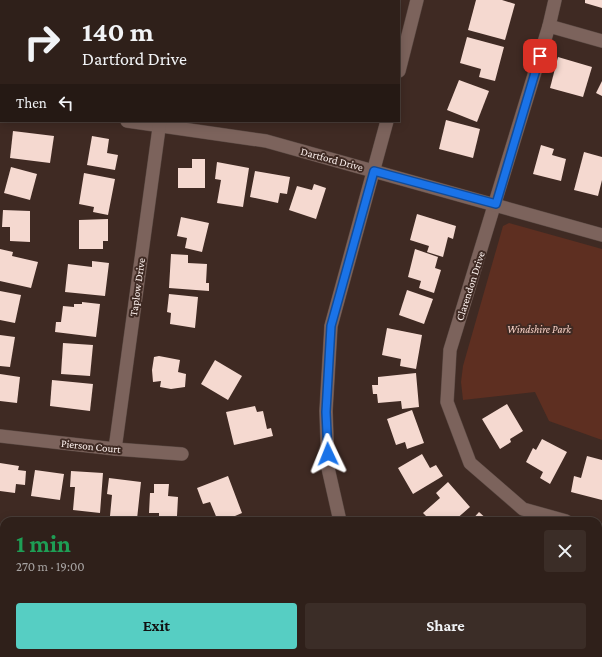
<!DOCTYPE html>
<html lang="en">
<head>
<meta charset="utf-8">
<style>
  :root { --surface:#2f201a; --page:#3b2d27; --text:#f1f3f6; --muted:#a7a3a2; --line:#4a3e39; --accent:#56cec3 }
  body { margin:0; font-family:"Crimson Pro",serif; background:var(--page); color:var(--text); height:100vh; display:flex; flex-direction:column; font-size:15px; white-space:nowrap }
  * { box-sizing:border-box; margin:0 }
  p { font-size:13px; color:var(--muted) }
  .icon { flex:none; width:22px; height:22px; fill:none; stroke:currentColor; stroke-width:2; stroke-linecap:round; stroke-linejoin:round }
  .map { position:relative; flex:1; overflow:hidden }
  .sheet { position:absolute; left:0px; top:517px; width:602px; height:140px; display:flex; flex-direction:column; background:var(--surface); border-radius:12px 12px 0 0; box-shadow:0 2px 10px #0003,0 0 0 1px var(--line) }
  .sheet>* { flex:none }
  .banner { position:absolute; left:0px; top:0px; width:400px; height:122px; box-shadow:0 2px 10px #0003,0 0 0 1px var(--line); background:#2f201a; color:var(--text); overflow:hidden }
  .pin { position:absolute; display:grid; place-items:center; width:34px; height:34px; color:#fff; margin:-17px; border-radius:8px; box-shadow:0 2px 6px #0006 }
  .me { position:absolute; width:44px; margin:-22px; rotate:358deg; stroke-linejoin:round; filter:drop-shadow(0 0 3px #0008) }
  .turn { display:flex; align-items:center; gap:14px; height:84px; padding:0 16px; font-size:18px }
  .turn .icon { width:52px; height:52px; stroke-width:2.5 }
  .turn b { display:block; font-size:28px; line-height:34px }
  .then { display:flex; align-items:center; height:38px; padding:0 16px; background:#0003; gap:8px; font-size:15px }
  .round { display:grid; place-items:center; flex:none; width:42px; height:42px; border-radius:4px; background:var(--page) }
  .headline { display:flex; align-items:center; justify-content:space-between; height:68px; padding:0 16px }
  h1 { font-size:24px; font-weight:700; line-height:30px; color:#1e9e55 }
  .action { display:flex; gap:8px; margin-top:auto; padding:8px 16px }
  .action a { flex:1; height:46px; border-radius:4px; background:var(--accent); color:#111; font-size:16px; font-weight:700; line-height:46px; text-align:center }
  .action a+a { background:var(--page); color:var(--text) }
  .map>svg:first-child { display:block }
  .green { fill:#5e2f21 }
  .building { fill:#f5d9d0 }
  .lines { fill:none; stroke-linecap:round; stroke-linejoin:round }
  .minor-casing { stroke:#594842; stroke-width:14 }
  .minor { stroke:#7c635c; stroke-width:13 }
  .route-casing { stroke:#114b97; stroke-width:10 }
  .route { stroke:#1a73e8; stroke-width:7 }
  .labels { text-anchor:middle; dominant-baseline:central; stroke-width:4; stroke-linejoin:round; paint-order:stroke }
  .street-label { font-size:11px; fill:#fef2ef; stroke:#3f2a23 }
  .park-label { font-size:11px; font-style:italic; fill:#f6cfc4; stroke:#3f2a23 }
</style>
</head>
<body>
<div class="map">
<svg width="602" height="657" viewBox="0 0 602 657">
  <rect width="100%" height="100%" fill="#3f2a23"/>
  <path class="green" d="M509,223L602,249V440L549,421L535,392L463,400L461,382L463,366L503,226Z"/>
  <g class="building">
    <path d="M476,0H502L515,4L505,40L468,30Z"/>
    <path d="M585,0H602V8L585,3Z"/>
    <path d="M467,37L504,47L495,81L479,77L481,69L460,63Z"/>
    <path d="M558,57L592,67L583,97L550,88Z"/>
    <path d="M459,80L489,91L477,122L447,110Z"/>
    <path d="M602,81V96L596,93Z"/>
    <path d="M446,120L480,129L473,158L439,149Z"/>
    <path d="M13,131L54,136L50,163L10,158Z"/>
    <path d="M92,136L109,139L107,153L118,155L115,170L87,165Z"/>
    <path d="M541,145L554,149L552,155L566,159L561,181L533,174Z"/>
    <path d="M584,152L602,157V180L598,196L574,190Z"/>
    <path d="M192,159H205V188H178V168H192Z"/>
    <path d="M217,162L249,168L243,207L217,203L221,180L215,179Z"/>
    <path d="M11,167L37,174L30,200L4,193Z"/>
    <path d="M255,171L290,177L287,194L280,193L278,203L250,197Z"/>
    <path d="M84,173L115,179L108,215L93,212L94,207L79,204Z"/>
    <path d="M314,184L326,188L316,219L289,210L297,186L312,190Z"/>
    <path d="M3,210L30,211V242L10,241V227H2Z"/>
    <path d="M417,214L456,226L453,239L448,237L443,257L427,252L429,246L410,240Z"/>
    <path d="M181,217L209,223L202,252L185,248L187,238L177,236Z"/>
    <path d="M108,219V241H103V249H79V220Z"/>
    <path d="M0,249L13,252L12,256L38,262L31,288L0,281Z"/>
    <path d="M415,249L438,257L435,268L441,270L434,293L419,288L421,281L408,277Z"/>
    <path d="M171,254L188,255V263L207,264L206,283H209V291L169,288Z"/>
    <path d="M92,261L109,263L105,296L65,292L68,264L92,267Z"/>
    <path d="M407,290L433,299L424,324L399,315Z"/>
    <path d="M0,291L21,295L15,323L0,320Z"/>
    <path d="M169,294L198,297L195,328L170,324L171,313L167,312Z"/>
    <path d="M82,302L100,304L96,337L55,332L56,322H61L63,306L74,307V304H82Z"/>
    <path d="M387,328L422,335L416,369L400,366L401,359L382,355Z"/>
    <path d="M0,335L15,337L10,367L0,366Z"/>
    <path d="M63,343L93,345L90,376L61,374Z"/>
    <path d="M159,356L180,360L178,372L186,374L185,387L171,389L160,387L161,381L153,382L152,370L154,357Z"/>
    <path d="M215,360L242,376L228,400L201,384Z"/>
    <path d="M416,373L419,407L402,409L401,401L378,403L377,394H373L372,385H378V377Z"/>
    <path d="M0,374L20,377L17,403L0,401Z"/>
    <path d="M52,380L93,384L90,411L50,406Z"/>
    <path d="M507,404L523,431L510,439L511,442L500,449L482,419Z"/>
    <path d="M255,406L257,412L263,411L267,429L271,428L273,436L234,445L226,412Z"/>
    <path d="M412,410L424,443L407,449L405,442L396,445L387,419Z"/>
    <path d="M542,439L567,452L550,484L540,478L543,472L526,462L533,448L536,450Z"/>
    <path d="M422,454L430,468L436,465L443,476L413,494L398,468Z"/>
    <path d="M587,456L602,460V500L571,492L574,476L581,478Z"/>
    <path d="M0,463L19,466L18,470L26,471L25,485L16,484L15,493L0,491Z"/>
    <path d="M35,470L64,474L60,500L31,496Z"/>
    <path d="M71,471L103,473L100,513L73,510L75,487H70Z"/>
    <path d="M228,476L242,513L235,516L237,521H227V519L218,521L210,502L203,504L197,488Z"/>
    <path d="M109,478L141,482L137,519L110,516L112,495L107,494Z"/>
    <path d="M448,482L470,507L454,521H431L423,513L440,498L436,493Z"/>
    <path d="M154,484H169L168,496L178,497L177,516H168V521H159V513H149L150,493H154Z"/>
    <path d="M479,512L489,521H471Z"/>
    <path d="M0,551L4,552V591L0,590Z"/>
    <path d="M598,567L602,568V594L598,593Z"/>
    <path d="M578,653H593L594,657H568V655Z"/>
  </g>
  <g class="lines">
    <defs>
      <g id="minor">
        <path d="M555,0L549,26L450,350L447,402L470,463L523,509L566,521"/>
        <path d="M3,1V0"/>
        <path d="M175,1V0"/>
        <path d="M0,20L1,13"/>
        <path d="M549,26L602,41"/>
        <path d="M399,71L417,0"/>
        <path d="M0,103H1"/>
        <path d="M127,121L266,141L602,235"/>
        <path d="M0,436L115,449L182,454"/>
        <path d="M115,449L160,121"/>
        <path d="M340,521L328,468L326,411L331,326L387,121"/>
        <path d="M598,530L602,531"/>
        <path d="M0,628L4,629"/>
        <path d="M182,653L212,657"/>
        <path d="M402,653L404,657"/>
      </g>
    </defs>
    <use href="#minor" class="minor-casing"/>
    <use href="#minor" class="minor"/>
  </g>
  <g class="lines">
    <defs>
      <path id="route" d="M328,454L326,412L331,326L374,171L496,204L540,56"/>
    </defs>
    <use href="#route" class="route-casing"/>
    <use href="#route" class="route"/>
  </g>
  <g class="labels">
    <g class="street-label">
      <text transform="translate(332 159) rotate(15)">Dartford Drive</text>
      <text transform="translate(470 286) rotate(-72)">Clarendon Drive</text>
      <text transform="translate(137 287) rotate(-82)">Taplow Drive</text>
      <text transform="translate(91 446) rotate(6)">Pierson Court</text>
    </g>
    <g class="park-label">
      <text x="539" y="329">Windshire Park</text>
    </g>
  </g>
</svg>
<div class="pin" style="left:540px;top:56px;background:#d93025"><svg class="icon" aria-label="arrive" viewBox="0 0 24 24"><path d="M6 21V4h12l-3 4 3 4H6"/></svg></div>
<svg class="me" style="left:328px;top:454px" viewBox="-20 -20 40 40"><path d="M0-17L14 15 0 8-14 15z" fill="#1a73e8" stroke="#fff" stroke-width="4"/></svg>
<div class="banner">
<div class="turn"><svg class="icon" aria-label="right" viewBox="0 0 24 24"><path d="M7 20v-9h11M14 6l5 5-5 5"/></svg><div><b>140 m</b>Dartford Drive</div></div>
<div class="then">Then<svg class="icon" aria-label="left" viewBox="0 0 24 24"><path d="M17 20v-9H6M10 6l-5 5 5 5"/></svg></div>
</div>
<section class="sheet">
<div class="headline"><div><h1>1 min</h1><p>270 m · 19:00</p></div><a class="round"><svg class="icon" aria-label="close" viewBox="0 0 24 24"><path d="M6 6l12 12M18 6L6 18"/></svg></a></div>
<div class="action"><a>Exit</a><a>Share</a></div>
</section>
</div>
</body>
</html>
